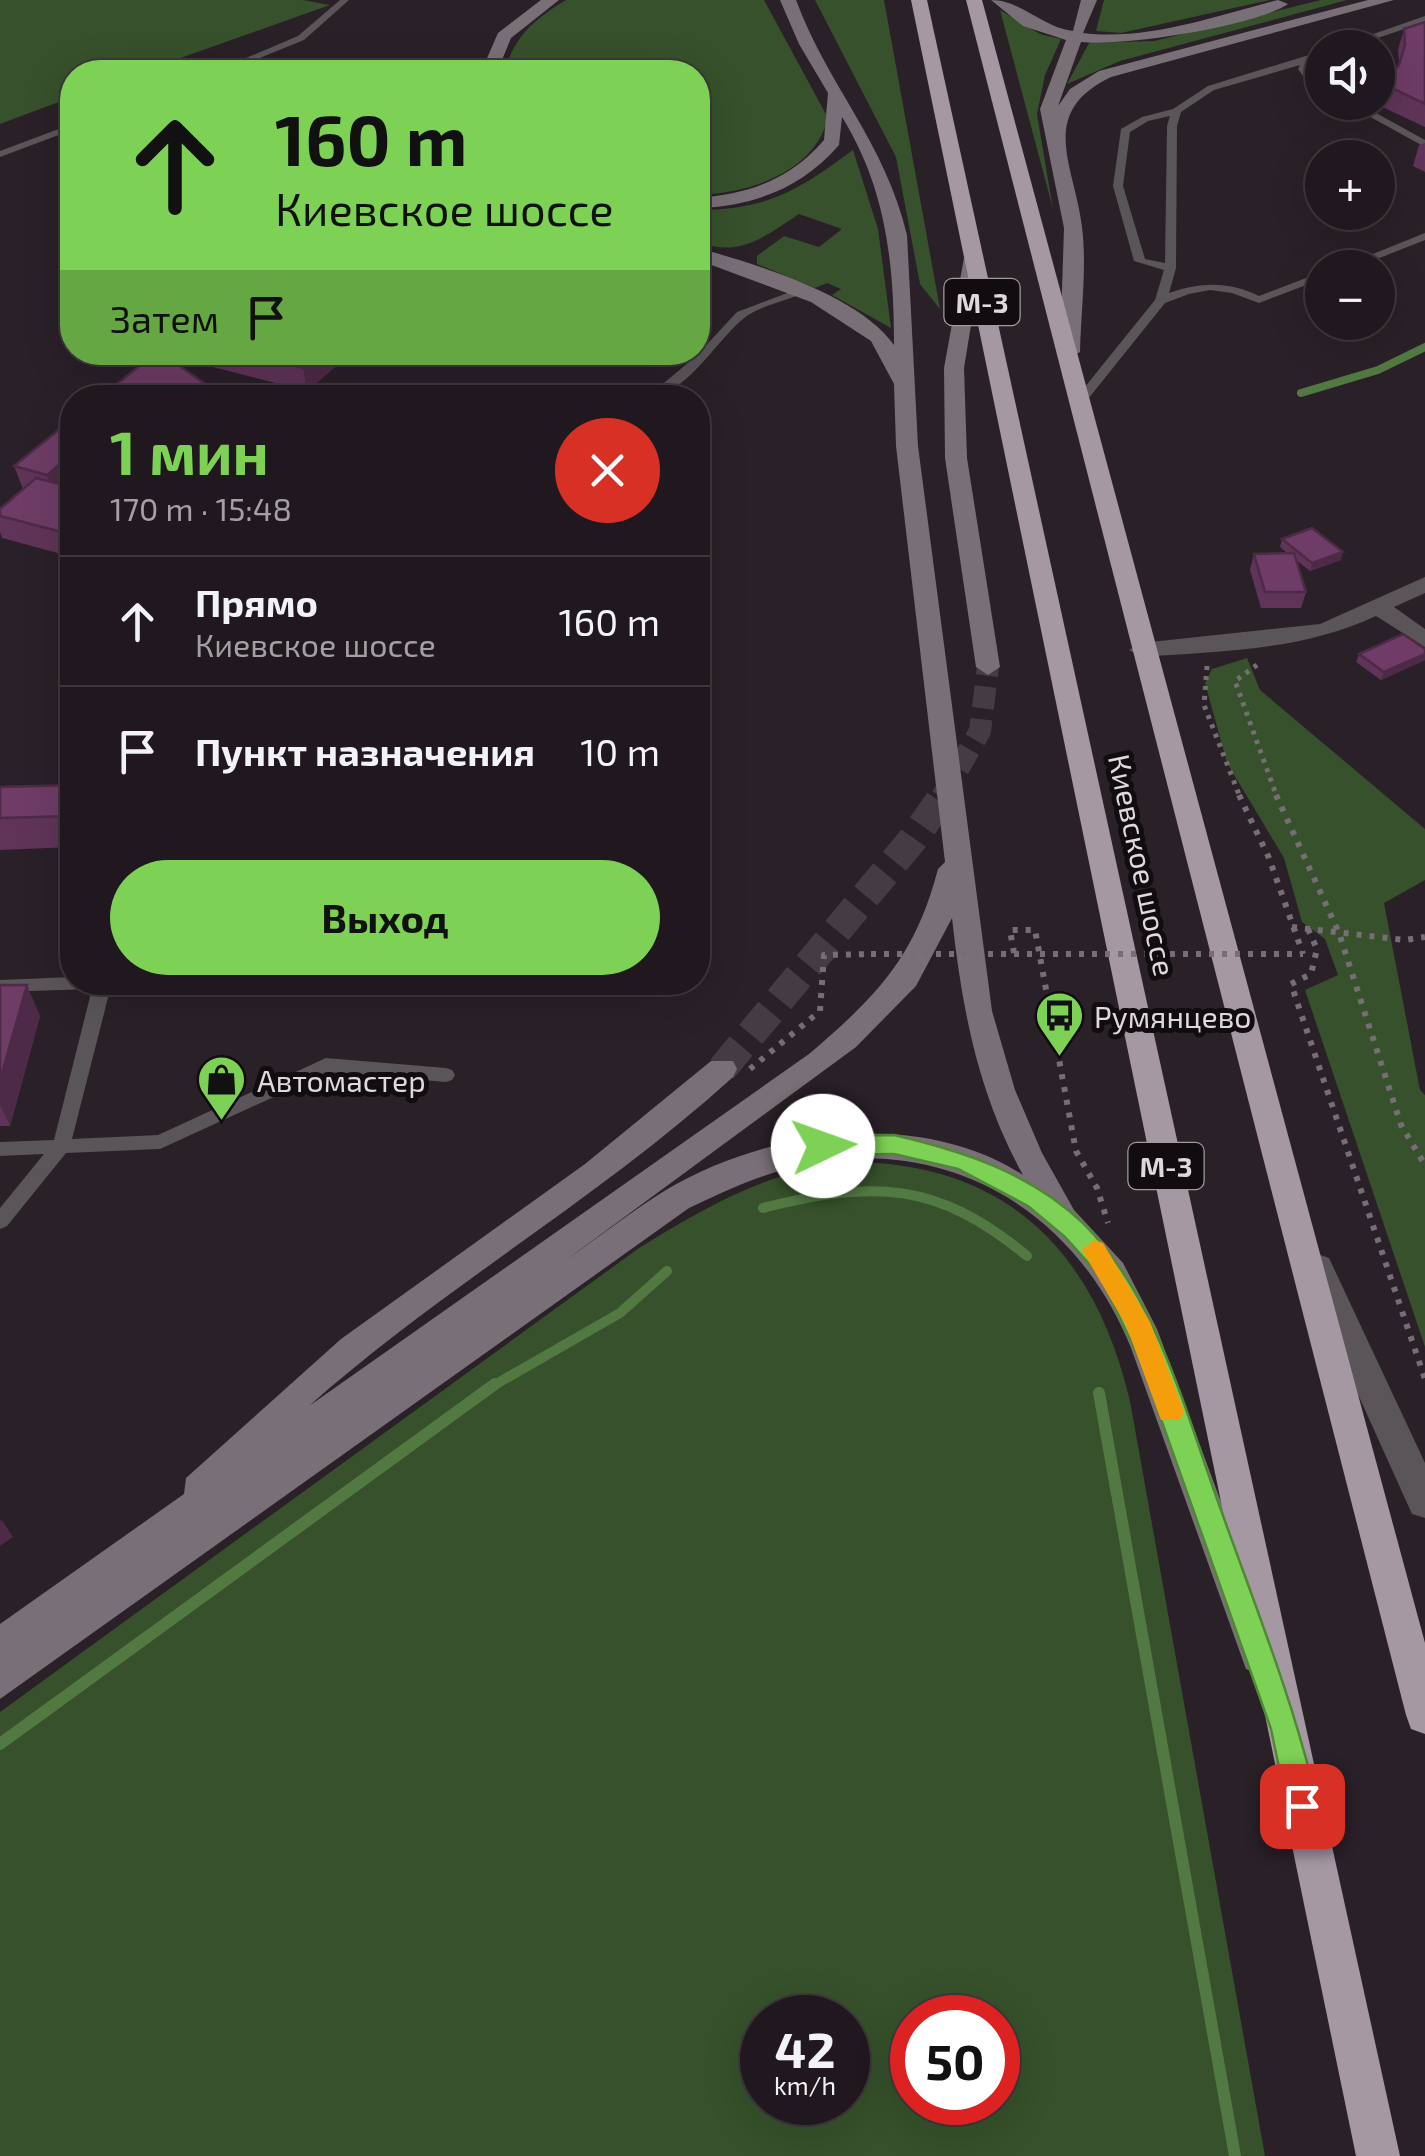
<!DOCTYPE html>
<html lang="ru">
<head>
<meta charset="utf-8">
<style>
  :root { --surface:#20181e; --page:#2d252b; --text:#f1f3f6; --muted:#a2a0a4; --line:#3d373c; --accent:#7dd154 }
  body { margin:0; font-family:"Exo 2",sans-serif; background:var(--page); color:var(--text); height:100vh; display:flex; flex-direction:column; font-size:38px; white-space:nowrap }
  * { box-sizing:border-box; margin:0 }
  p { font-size:32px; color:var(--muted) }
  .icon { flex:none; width:55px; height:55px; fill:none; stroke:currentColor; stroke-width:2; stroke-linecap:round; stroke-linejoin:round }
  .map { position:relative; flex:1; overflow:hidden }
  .details { position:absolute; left:60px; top:385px; width:650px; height:610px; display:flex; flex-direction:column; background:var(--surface); border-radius:40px; box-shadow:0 10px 40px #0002,0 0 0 2px var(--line) }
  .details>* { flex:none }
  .hud { position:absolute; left:60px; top:60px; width:650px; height:305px; border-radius:40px; box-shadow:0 10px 40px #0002,0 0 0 2px var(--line); background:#7dd154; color:#111; overflow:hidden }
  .tools { position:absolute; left:1305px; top:30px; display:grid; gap:20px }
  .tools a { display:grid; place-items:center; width:90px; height:90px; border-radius:50%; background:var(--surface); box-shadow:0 10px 40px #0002,0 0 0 2px var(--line); font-size:50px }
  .speed { position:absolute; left:740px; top:1995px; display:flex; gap:20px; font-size:50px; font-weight:700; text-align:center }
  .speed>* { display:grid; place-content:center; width:130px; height:130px; border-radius:50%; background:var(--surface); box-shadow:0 10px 40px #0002,0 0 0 2px var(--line); line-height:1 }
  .speed small { font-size:25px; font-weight:400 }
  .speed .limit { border:15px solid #d22; background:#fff; color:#111 }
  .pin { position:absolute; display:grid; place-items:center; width:85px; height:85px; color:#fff; margin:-42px; border-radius:20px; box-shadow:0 5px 15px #0006 }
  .me { position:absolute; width:110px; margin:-55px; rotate:87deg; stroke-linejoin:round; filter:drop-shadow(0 0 8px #0008) }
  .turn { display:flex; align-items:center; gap:35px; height:210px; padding:0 50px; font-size:45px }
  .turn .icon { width:130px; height:130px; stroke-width:2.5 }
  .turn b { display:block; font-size:70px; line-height:85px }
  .then { display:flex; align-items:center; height:95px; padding:0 50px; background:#0003; gap:20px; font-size:38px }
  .round { display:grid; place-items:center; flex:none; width:105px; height:105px; border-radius:52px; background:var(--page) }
  .headline { display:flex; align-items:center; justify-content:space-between; height:170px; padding:0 50px }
  h1 { font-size:60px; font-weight:700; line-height:75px; color:var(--accent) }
  .cta { display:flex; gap:20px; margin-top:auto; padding:20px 50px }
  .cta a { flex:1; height:115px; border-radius:60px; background:var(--accent); color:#111; font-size:40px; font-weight:700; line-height:115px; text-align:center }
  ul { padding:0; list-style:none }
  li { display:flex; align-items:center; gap:30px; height:130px; padding:0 50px; border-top:2px solid var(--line) }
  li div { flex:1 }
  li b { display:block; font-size:38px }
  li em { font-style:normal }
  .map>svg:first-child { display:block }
  .green { fill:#36512b; fill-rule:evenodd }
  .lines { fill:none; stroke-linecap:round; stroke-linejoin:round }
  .stream-far2 { stroke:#537942; stroke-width:8 }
  .stream-far1 { stroke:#537942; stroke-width:10 }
  .stream { stroke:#537942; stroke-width:12 }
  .secondary-tunnel-far1 { stroke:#453c43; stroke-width:22; stroke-dasharray:22 11; stroke-linecap:butt }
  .secondary-tunnel { stroke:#453c43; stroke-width:30; stroke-dasharray:30 15; stroke-linecap:butt }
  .path-far1 { stroke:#776e75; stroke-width:5; stroke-dasharray:4 6; stroke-linecap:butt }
  .path { stroke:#776e75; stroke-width:6; stroke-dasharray:5 8; stroke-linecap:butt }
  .lane { fill:#5a5559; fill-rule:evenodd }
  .street { fill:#5a5559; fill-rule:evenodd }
  .secondary { fill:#797077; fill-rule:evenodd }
  .highway { fill:#a598a3; fill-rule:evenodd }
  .path-bridge { stroke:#776e75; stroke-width:6; stroke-dasharray:5 8; stroke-linecap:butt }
  .wall { fill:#5f3458 }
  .shaded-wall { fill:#4d2a47 }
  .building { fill:#6e3c66; stroke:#4d2a47; stroke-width:2.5 }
  .route { fill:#7dd154; stroke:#518837; stroke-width:2.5 }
  .slow { fill:#f59e0b }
  .labels { text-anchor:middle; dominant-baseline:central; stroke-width:10; stroke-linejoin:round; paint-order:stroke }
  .shield { fill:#100c0f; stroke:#a19ba0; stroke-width:2.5 }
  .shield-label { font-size:28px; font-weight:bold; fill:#dfd8de }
  .street-label { font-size:30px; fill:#dfd8de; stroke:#100c0f }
  .poi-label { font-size:30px; fill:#dfd8de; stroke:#100c0f; text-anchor:start }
</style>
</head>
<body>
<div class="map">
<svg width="1425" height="2156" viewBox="0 0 1425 2156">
  <rect width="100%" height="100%" fill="#2a2028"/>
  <g class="green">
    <path d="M0,0H303L330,5L141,72H72V97L0,124Z"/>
    <path d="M566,0H764L828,118C814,173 749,193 698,195V72H505C513,37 536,18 566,0Z"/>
    <path d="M815,0H884L940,309L920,284L896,157Z"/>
    <path d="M1104,0H1270L1121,33L1096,31Z"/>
    <path d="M1321,0H1347L1120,61L1067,84L1089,43L1154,41Z"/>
    <path d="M1000,10L1040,34L1061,39L1045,75L1037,114L1053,209Z"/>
    <path d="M853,150L878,229L891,328L832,295L841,289L827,283L815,288L757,264V256L784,236L819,247L842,229L799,214C764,237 740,258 698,242V210C767,210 799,190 853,150Z"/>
    <path d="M1247,658L1260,690L1425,829V880L1384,903L1420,1090L1425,1095V1347L1305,990L1338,975L1325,939L1302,922L1284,858L1227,763L1205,683L1212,669Z"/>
    <path d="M849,1162C1008,1162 1095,1253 1130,1401L1265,2156H0V1712L639,1248C706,1207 769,1170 849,1162ZM762,2018H848V2102H762ZM912,2018H998V2102H912Z"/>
  </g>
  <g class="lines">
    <path class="stream-far2" d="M1301,393L1378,370L1425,347"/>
    <g class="stream-far1">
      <path d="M763,1208C873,1180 937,1181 1027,1256"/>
      <path d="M491,1387L620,1313L667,1271"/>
    </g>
    <g class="stream">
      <path d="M1099,1393L1235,2156"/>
      <path d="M0,1744L495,1384"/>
    </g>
    <path class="secondary-tunnel-far1" d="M942,797L980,731L988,667"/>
    <path class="secondary-tunnel" d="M722,1069L913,839L944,795"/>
    <g class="path-far1">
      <path d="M1257,665L1235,681L1277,797"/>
      <path d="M1207,666L1204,705L1240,797"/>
    </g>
    <g class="path">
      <path d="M1239,795L1269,858L1303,954"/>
      <path d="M1276,795L1339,933L1401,1125L1425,1165"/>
      <path d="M1292,927L1405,940L1425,937"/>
      <path d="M1308,929L1317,949L1311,974L1291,984L1425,1379"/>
      <path d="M1014,953L1010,930H1035L1076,1151L1097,1188L1108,1223"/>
      <path d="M750,1069L820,1011L824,955L871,954"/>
    </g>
    <g class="lane">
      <path d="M340,0H349L304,40L225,72H213L298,36Z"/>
      <path d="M1425,16V22L1348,48H1333Z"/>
      <path d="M1322,51V57L1311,62L1308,69L1312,76L1322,80V86L1306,80L1298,69L1300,65L1214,90L1181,112L1177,126L1176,268L1169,293C1200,282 1229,281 1259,296L1322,272V279L1259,303L1232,293L1210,290L1189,294L1165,303L1084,404H1076V398L1155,300L1164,270L1134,261L1113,186L1121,129L1142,117L1173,109L1208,86ZM1170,116L1167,126L1165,263L1145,259L1123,186L1130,132L1148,121Z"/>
      <path d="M1343,102H1356L1425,140V147Z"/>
      <path d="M72,124V130L0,157V151Z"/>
      <path d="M1425,233V240L1354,268H1338Z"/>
      <path d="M798,289L804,292L802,294C784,301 757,307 743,319C716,341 684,398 646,398L695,357L737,312Z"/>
      <path d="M72,977V982H112L72,1139L158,1135L326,1058L446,1068L452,1070L455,1075L452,1080L446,1082L328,1072L160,1149L66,1153L7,1226L0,1229V1208L44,1154L0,1156V1142L54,1140L92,989L0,992V980Z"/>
    </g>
    <g class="street">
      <path d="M1425,577V593L1394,607L1425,629V647L1376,616C1301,651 1222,651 1141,657L1129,650L1141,643L1320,624Z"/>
      <path d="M1317,1254L1329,1258L1425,1463V1518L1412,1514L1301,1268L1305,1258Z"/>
    </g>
    <g class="secondary">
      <path d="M541,0H559L511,38L497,72H481L498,33Z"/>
      <path d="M780,0H796C828,86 885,142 907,235L918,446L992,1011L1015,1090L1042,1153L1074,1210L1123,1263L1157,1329L1278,1656L1272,1669L1259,1674L1246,1669L1131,1348C1079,1218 960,1140 818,1162C772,1169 731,1188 689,1208L0,1699V1624L184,1494L186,1478L341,1339L585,1164L711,1061H733L737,1069L733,1077C600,1198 443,1287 309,1406L809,1054C877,996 915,957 938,869L945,862L896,446L894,384L871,341L811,302L698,260V248C756,264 859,295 894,345C894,263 886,188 842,117L839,145C802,188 754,206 698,208V198C748,194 790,180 824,140L828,93L799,44ZM952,918C962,1009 978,1094 1023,1175C918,1108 769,1129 666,1190C632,1211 599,1237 566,1260L856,1047L916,986Z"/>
      <path d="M991,0C1021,0 1042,27 1073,31L1081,0H1097L1083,33C1148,41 1215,16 1278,0L1288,4C1256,26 1122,47 1081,42L1058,106L1070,89L1099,71L1368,0H1394L1111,77C1036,113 1075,166 1082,227C1087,267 1081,311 1080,352L1070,358L1060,352L1064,228L1040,109L1066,40L1023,26Z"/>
      <path d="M973,252L982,258L964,368L967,458L1000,667L988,675L976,667L945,458L944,368L964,258Z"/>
    </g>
    <g class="highway">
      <path d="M911,0H927L1400,2156H1356Z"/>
      <path d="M966,0H982L1425,1643V1734L1411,1729L1406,1715Z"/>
    </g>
    <path class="path-bridge" d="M871,954H1303"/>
  </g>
  <g class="wall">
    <path d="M1425,22V127L1378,105L1384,84L1399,63L1398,50L1404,29Z"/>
    <path d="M1425,143V172L1413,166L1419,145Z"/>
    <path d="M202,352H340L342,361L307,391L205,365Z"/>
    <path d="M72,419V483L69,486L72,487V553L69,556L2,538L0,532V509L23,489L14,466Z"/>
    <path d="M1282,539L1341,560L1310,571L1296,560L1306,592L1301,608H1261L1250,570L1254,554L1287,553L1280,547Z"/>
    <path d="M1425,649V660L1381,680L1356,662L1359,654Z"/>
    <path d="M72,785V847L0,850V787Z"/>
    <path d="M0,985L40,1016L10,1126H0Z"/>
  </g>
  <g class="shaded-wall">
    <path d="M322,352H340L342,361L307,391L303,368Z"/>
    <path d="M72,454V483L54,498L47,475Z"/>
    <path d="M72,522V553L69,556L62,532Z"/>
    <path d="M1343,552L1341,560L1310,571L1312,563Z"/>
    <path d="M1425,654V660L1381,680L1384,672Z"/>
    <path d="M27,985L40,1016L10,1126L0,1105V1080Z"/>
    <path d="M2,1520L13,1537L0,1546V1521Z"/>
  </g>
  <g class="building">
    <path d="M1425,22V104L1384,84L1399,65L1405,45L1404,29Z"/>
    <path d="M156,352H160L225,398H100Z"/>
    <path d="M242,352H322L303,368Z"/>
    <path d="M513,385L520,398H487Z"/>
    <path d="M72,419V454L47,475L14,466Z"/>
    <path d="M36,478L72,487V522L62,532L0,516V509Z"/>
    <path d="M1312,528L1343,552L1312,563L1282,539Z"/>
    <path d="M1294,553L1306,592H1265L1254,554Z"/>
    <path d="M1403,634L1425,649V654L1384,672L1359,654Z"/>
    <path d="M72,785V816L0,818V787Z"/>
    <path d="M0,985H27L0,1080Z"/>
  </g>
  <path class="route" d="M894,1135C963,1151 1031,1173 1084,1224C1158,1298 1186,1415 1221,1510C1256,1608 1295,1705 1318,1806L1313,1817L1302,1822L1292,1817L1287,1806L1271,1729L1140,1360L1100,1276L1065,1237L1028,1206L958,1169L894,1154L823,1155L811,1146L823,1136Z"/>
  <path class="slow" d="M1094,1240L1103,1243L1150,1322L1184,1412L1180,1420H1161L1126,1325L1082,1250Z"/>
  <defs>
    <symbol id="bus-pin" viewBox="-11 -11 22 30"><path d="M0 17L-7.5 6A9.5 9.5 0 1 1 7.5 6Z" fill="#7dd154" stroke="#100c0f"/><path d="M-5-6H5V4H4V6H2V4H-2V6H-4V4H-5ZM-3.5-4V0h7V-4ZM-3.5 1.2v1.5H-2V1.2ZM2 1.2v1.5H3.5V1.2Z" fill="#111"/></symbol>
    <symbol id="shop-pin" viewBox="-11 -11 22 30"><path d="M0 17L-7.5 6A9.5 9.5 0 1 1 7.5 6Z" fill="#7dd154" stroke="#100c0f"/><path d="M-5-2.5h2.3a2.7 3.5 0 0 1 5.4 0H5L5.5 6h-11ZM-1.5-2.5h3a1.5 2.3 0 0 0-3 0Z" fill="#111"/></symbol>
  </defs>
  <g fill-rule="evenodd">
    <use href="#bus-pin" x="1032" y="988" width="55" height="75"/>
    <use href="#shop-pin" x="194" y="1052" width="55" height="75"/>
  </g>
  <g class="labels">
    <g class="shield">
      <rect x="944.5" y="279" width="75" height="46" rx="8"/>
      <rect x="1128.5" y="1143" width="75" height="46" rx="8"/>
    </g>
    <g class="shield-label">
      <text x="982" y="302">М-3</text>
      <text x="1166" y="1166">М-3</text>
    </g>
    <g class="street-label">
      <text transform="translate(1143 865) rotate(78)">Киевское шоссе</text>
    </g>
    <g class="poi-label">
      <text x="1094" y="1016">Румянцево</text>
      <text x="257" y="1080">Автомастер</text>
    </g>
  </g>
</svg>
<div class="tools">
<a><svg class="icon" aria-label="sound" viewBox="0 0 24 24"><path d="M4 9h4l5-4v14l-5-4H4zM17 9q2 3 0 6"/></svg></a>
<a>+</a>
<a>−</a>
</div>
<div class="speed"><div>42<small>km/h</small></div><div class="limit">50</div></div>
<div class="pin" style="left:1302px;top:1806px;background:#d93025"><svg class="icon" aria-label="arrive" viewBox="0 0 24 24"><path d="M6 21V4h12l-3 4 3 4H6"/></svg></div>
<svg class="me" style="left:823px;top:1146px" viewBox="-20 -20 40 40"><circle r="19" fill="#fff"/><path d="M0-13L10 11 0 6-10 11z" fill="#7dd154"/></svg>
<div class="hud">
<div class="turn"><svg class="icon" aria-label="ahead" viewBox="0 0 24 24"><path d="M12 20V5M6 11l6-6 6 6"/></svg><div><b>160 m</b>Киевское шоссе</div></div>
<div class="then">Затем<svg class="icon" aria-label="arrive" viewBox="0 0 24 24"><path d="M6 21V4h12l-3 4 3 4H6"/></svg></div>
</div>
<section class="details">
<div class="headline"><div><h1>1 мин</h1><p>170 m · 15:48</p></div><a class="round" style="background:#d93025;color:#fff"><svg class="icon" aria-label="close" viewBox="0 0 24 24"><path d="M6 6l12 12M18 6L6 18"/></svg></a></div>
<ul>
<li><svg class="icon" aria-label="ahead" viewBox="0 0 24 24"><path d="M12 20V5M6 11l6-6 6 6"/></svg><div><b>Прямо</b><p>Киевское шоссе</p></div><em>160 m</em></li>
<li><svg class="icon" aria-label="arrive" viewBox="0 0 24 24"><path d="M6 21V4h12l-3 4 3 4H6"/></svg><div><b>Пункт назначения</b></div><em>10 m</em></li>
</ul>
<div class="cta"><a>Выход</a></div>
</section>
</div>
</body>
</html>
